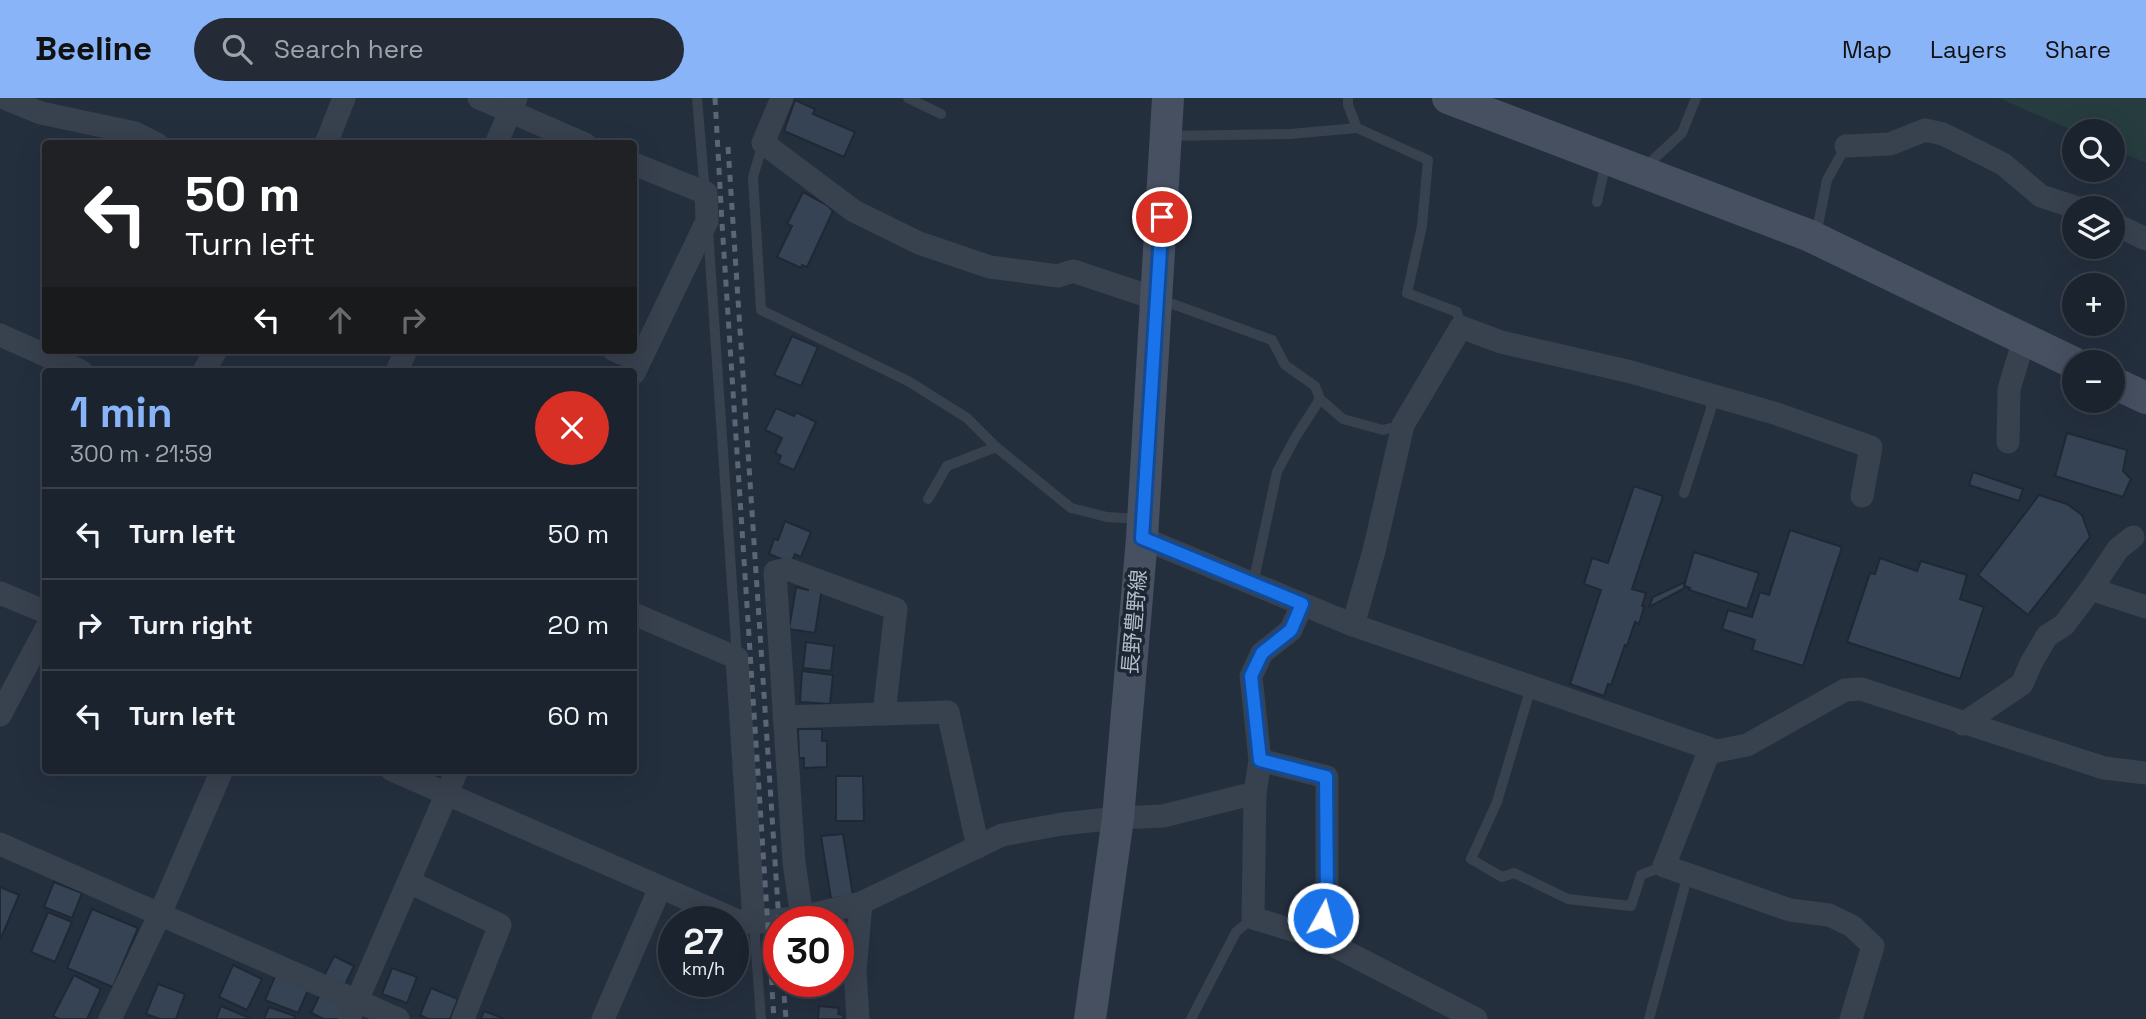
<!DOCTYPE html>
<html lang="en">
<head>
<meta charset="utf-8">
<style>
  :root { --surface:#1b232e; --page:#242b36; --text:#f1f3f6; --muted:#a0a4aa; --line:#39404a; --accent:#8ab4f8 }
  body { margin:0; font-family:"Space Grotesk","Noto Sans JP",sans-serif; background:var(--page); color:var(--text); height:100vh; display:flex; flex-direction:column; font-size:26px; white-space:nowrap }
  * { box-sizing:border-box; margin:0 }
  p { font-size:23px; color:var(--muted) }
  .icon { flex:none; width:38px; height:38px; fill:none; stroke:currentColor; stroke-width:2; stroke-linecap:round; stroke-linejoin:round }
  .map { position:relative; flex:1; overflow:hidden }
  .drawer { position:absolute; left:42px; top:270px; width:595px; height:406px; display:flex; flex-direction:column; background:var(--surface); border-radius:7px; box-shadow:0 7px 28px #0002,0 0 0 2px var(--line) }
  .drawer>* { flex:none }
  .top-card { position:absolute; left:42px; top:42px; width:595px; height:214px; border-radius:7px; box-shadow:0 7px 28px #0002,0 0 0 2px var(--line); background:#202124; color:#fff; overflow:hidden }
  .fabs { position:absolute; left:2062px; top:21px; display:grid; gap:14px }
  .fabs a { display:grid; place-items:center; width:63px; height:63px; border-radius:50%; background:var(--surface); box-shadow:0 7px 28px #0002,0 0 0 2px var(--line); font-size:35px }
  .speed { position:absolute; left:658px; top:808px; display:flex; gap:14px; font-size:35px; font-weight:700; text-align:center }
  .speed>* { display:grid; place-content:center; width:91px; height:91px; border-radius:50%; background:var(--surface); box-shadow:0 7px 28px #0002,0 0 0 2px var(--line); line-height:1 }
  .speed small { font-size:18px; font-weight:400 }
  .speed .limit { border:10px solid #d22; background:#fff; color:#111 }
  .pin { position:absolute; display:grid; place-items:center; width:60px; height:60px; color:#fff; margin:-30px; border:4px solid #fff; border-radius:50%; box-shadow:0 2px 7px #0007 }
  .me { position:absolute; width:77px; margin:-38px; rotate:7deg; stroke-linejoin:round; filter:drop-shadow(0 0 5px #0008) }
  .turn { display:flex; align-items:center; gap:24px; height:147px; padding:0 28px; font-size:32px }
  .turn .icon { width:91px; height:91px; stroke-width:2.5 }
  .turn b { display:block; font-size:49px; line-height:60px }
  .lanes { display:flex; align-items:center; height:66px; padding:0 28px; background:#0003; justify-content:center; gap:35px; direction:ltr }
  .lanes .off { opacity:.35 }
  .round { display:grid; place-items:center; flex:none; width:74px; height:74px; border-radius:37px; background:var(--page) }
  .summary { display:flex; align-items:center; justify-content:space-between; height:119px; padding:0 28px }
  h1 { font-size:42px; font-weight:700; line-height:52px; color:var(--accent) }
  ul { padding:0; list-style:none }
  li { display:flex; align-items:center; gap:21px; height:91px; padding:0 28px; border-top:2px solid var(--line) }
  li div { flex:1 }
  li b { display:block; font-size:26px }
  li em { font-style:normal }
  header { display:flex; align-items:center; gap:42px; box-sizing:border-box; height:98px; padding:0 35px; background:var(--accent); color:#111 }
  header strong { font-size:33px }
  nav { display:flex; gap:38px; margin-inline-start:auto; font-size:24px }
  .search { width:490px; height:63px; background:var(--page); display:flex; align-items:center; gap:18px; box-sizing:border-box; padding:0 24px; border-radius:38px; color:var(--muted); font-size:26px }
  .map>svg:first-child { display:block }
  .green { fill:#263c3f }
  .building { fill:#364354; stroke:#1f2835; stroke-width:2 }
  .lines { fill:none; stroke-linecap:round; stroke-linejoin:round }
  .lane { stroke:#38414e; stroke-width:10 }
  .street { stroke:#38414e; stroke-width:23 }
  .secondary { stroke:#465061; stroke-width:32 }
  .rail { stroke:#5a6575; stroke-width:5; stroke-dasharray:7 7; stroke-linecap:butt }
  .route-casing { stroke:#114b97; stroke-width:18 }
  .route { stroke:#1a73e8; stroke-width:12 }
  .labels { text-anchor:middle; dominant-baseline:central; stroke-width:7; stroke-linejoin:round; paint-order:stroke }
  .street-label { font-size:21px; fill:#b4bcc9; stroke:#1d2633 }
</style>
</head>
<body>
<header>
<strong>Beeline</strong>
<div class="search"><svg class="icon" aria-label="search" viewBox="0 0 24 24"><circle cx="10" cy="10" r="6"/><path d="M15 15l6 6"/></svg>Search here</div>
<nav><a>Map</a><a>Layers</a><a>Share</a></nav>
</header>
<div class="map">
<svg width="2146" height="921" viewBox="0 0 2146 921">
  <rect width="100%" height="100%" fill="#242f3e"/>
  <path class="green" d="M1999,0H2146V65L2112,50V33H2074Z"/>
  <g class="building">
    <path d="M795,2L815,11L813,16L855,34L844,59L784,33Z"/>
    <path d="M803,94L827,107L833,113L807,169L802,167L801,170L777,159L792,128L787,126Z"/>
    <path d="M792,238L818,249L801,288L774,277Z"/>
    <path d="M776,310L794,318L796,314L816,324L794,372L778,365L781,358L775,355L782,340L765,332Z"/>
    <path d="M2067,335L2127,352L2123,373L2131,381L2123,399L2055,378Z"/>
    <path d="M1973,374L2023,391L2019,403L1969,387Z"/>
    <path d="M1634,388L1663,398L1632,491L1646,495L1642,508L1644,509L1639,526L1635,524L1627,548L1625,547L1611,587L1608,586L1604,598L1570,586L1601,492L1584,486L1592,460L1608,465Z"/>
    <path d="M2039,397L2067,406L2082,417L2090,439L2028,517L1978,477Z"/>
    <path d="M785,423L811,434L801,459L795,456L791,465L769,456L774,441L778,442Z"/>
    <path d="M1790,432L1842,449L1803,568L1752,552L1755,542L1722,531L1728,512L1752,519L1760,494L1769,497Z"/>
    <path d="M1694,454L1759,475L1747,511L1689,492L1690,490L1684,488Z"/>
    <path d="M1880,460L1917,473L1921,463L1967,477L1960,501L1984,509L1960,581L1847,544L1870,475L1875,476Z"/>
    <path d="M1685,484L1684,488L1687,489L1649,509L1653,499Z"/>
    <path d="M808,487L822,490L815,535L789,531L796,489L808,492Z"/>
    <path d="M806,544L834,548L831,573L803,570Z"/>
    <path d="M802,573L833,577L830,606L800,604Z"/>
    <path d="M798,631H822V643H827V669L804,670V660H799Z"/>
    <path d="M836,678H863L864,723H836Z"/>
    <path d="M843,736L853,797L831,801L821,738Z"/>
    <path d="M54,784L82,795L72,820L44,809Z"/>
    <path d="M0,789L19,797L1,840L0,839Z"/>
    <path d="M92,811L138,830L113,889L67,870Z"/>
    <path d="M48,814L72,824L55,864L31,854Z"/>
    <path d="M334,858L354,868L344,889L323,880Z"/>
    <path d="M233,867L262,881L247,912L219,899Z"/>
    <path d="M392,870L417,879L407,905L382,896Z"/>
    <path d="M276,876L309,890L298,915L265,902Z"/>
    <path d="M74,877L101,891L87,921H59L53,918Z"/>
    <path d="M158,886L185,896L176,921H160L146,916Z"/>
    <path d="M431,890L458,901L450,921H428L420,917Z"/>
    <path d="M321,894L348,907L341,921H324L311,915Z"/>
    <path d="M221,908L252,921H216Z"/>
    <path d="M819,908L839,910L838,916L843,917V921H818Z"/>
    <path d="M269,909L295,918L294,921H264Z"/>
    <path d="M484,913L505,921H481Z"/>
  </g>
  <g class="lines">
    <g class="lane">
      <path d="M697,0L705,95"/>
      <path d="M908,0L941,16"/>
      <path d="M1348,0V7L1357,30L1428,62L1422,128L1407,195L1457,214L1461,229"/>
      <path d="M1167,38L1290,36L1357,30"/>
      <path d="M763,45L753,79L761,212L908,283L967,320L996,349L1071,410L1107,419L1140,421"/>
      <path d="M1643,71L1682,35L1696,0"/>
      <path d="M1597,104L1606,64"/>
      <path d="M708,132L737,560"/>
      <path d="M1816,137L1827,82L1846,48"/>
      <path d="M1159,201L1272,242L1285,267L1315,288L1320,301L1343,321L1383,332L1403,327"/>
      <path d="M1684,395L1711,311V297"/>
      <path d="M928,401L947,368L996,349"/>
      <path d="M1253,486L1277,374L1295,340L1320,301"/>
      <path d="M1531,589L1497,704L1471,761L1502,779L1514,775L1568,801L1631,808L1641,777L1664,768"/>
      <path d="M754,825L761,921"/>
      <path d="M1191,921L1236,834L1253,820"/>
      <path d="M1649,921L1688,776"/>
    </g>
    <g class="street">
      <path d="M4,0L41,15L135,35L157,46"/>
      <path d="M479,0L585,46"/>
      <path d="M782,0L763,45L854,113L919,145L990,169L1058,178L1073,173L1157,201"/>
      <path d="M326,46L344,0"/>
      <path d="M496,46L516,0"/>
      <path d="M1846,48L1890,46L1925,32L1943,36L2003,66L2041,98L2078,110"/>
      <path d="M634,66L706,95L707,123L634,275"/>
      <path d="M2112,125L2146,141"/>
      <path d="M0,237L81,273"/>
      <path d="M614,252L639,263"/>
      <path d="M204,273L216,252"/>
      <path d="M397,273L406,252"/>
      <path d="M2008,344L2009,291L2024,241"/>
      <path d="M1142,440L1353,527L1717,653L1747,647L1845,592L1861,591L2104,670L2146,675"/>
      <path d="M2091,491L2146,509"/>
      <path d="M0,495L46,514"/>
      <path d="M634,516L737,560L754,825"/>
      <path d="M1353,527L1374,453L1403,327L1461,229L1501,244L1631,274L1774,315L1871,349L1862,398"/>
      <path d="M0,617L46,531"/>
      <path d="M784,619L948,614L978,749"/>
      <path d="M1963,626L2022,586L2031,565L2047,538L2064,527L2091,491L2118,451L2133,439"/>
      <path d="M1710,651L1664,768L1790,812L1829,817L1852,828L1873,848L1851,921"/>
      <path d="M1260,662L1251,578L1262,555L1291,532L1302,506"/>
      <path d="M392,672L738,823L754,825L802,819L861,805L1002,737L1062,726L1118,720L1163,718L1255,695L1253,820L1319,840L1476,921"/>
      <path d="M1255,695L1260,662L1327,679V800L1319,840"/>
      <path d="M0,746L398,921"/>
      <path d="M409,784L500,827L463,921"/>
      <path d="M802,819L794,765L775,474L787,471L896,511L884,616"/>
      <path d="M110,921L160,816L222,672"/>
      <path d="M349,921L457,672"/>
      <path d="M603,921L660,790"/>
      <path d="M858,921L855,873L861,805"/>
    </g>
    <g class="secondary">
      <path d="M1448,0L1808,137L2074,265"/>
      <path d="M2112,284L2146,300"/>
      <path d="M1090,921L1118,720L1142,440L1168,0"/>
    </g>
    <g class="rail">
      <path d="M715,0L722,125L774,921"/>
      <path d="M728,49L779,824"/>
      <path d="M783,884L786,921"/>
    </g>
  </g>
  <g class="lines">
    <defs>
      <path id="route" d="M1162,119L1142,440L1302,506L1291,532L1262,555L1251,578L1260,662L1326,679L1327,800L1323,820"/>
    </defs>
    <use href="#route" class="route-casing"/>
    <use href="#route" class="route"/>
  </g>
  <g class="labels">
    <g class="street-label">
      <text transform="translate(1134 524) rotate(-85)">長野豊野線</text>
    </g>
  </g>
</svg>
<div class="fabs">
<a><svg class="icon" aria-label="search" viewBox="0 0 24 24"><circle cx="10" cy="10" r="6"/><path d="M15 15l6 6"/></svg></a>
<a><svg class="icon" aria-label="layers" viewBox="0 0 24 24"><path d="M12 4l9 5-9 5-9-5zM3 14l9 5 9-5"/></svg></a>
<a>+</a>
<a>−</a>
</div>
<div class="speed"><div>27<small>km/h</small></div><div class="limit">30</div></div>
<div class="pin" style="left:1162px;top:119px;background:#d93025"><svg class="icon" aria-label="arrive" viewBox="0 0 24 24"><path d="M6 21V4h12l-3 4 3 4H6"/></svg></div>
<svg class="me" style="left:1323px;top:820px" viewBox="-20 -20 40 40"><circle r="17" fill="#1a73e8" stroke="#fff" stroke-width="3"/><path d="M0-11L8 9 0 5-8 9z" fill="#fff"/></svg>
<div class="top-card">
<div class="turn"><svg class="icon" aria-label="left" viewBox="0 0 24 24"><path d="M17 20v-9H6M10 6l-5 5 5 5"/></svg><div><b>50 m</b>Turn left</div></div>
<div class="lanes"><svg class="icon" aria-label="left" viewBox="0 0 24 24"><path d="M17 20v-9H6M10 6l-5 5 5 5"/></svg><svg class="icon off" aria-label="ahead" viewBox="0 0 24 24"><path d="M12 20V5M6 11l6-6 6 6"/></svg><svg class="icon off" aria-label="right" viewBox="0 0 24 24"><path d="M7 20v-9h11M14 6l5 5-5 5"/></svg></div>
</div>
<section class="drawer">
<div class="summary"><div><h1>1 min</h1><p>300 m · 21:59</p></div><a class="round" style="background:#d93025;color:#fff"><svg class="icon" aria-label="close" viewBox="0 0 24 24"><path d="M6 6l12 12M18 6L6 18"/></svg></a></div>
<ul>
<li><svg class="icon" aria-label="left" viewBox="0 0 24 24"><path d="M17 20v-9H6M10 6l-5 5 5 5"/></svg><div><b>Turn left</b></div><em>50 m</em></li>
<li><svg class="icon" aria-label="right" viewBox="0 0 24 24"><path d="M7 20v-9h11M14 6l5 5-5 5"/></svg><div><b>Turn right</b></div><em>20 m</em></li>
<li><svg class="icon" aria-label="left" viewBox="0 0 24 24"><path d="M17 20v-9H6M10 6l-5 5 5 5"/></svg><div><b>Turn left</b></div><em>60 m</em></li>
</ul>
</section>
</div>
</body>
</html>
